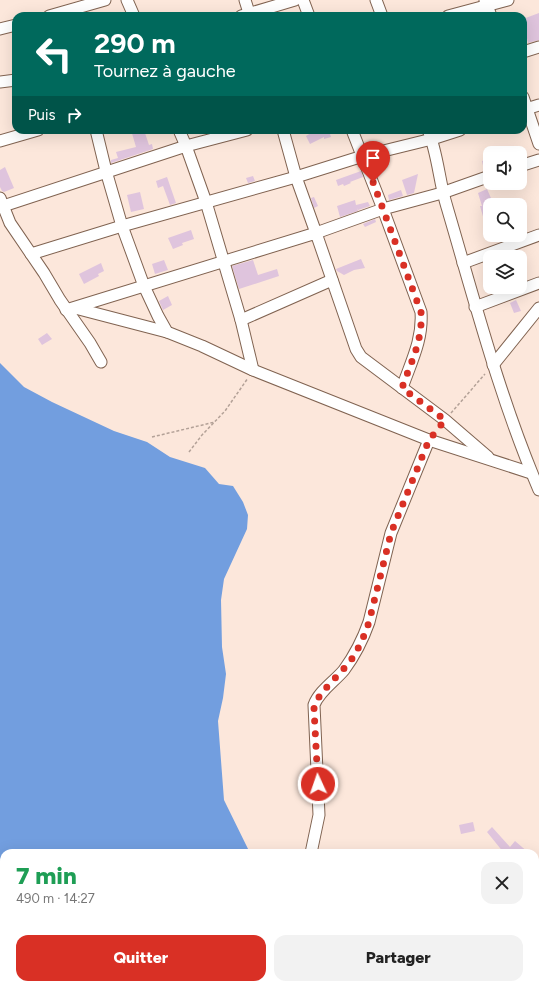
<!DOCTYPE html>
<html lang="fr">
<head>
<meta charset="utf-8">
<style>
  :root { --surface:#fff; --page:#f2f2f2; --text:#222; --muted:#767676; --accent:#d93025 }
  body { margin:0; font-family:Figtree,sans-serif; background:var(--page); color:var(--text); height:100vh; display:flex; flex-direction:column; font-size:15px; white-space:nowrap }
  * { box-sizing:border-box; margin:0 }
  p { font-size:13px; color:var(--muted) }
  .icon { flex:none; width:22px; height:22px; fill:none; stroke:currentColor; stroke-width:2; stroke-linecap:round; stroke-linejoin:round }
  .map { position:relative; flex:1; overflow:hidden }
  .panel { position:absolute; left:0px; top:849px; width:539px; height:140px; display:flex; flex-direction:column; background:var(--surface); border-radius:12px 12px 0 0; box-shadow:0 4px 16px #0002 }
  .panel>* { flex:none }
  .banner { position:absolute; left:12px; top:12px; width:515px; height:122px; border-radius:12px; box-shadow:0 4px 16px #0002; background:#00695c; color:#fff; overflow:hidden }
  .tools { position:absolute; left:483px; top:146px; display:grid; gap:8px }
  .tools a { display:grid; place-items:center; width:44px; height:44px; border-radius:8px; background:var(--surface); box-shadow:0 4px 16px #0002; font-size:20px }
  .pin { position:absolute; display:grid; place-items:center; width:34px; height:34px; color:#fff; margin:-41px -17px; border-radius:50% 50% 50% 0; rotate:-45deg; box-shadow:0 0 4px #0007 }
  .pin .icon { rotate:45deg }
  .me { position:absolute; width:44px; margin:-22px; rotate:357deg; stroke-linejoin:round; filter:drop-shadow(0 0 3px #0008) }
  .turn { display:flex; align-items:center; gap:14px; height:84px; padding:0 16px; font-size:18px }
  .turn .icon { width:52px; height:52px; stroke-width:2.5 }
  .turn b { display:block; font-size:28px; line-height:34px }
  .then { display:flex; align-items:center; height:38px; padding:0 16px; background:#0003; gap:8px; font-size:15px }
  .round { display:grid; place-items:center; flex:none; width:42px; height:42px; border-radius:12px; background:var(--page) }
  .summary { display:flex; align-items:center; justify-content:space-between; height:68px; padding:0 16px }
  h1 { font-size:24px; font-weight:800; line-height:30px; color:#1e9e55 }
  .cta { display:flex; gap:8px; margin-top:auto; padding:8px 16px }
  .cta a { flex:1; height:46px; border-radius:12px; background:var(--accent); color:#fff; font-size:16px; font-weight:800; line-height:46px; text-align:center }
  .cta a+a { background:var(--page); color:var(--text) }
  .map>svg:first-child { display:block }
  .water { fill:#729edf }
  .building { fill:#dfc4dd }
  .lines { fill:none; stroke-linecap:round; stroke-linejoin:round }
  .minor-casing { stroke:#806351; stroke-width:13 }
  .path { stroke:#b3a197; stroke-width:1.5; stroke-dasharray:3 2; stroke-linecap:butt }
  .minor { stroke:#fff; stroke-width:11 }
  .route { stroke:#d93025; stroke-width:7; stroke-dasharray:0 12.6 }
</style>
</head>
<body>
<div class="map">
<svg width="539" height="989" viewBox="0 0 539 989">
  <rect width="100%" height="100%" fill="#fce7db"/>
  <path class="water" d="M0,363L24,387L52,402L114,431L147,442L170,457L205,468L219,484L233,486L243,502L248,515L247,529L224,579L221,600L222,647L226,674L223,698L218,721L224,800L250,853H4V985H167L164,989H0Z"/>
  <g class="building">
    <path d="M539,13V40L528,43L523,19Z"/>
    <path d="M131,130H144L149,145L152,144L153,149L111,163V160L118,158L116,152L136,147Z"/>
    <path d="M311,130H338L330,134L331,137L324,139V137L310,144L306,136L311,133Z"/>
    <path d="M490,159V168L484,170L482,161Z"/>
    <path d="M5,167L14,188L4,192L2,191L0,187V170Z"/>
    <path d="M361,171L363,177L350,182L351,183L344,186L343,184L338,186L336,180Z"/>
    <path d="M418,174L414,193L407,195L402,180Z"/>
    <path d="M253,176L255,181L248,183L246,178Z"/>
    <path d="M167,177L176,203L170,205L163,186L158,188L156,181Z"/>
    <path d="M487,189L494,205H490L489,224L488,219L484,220L480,206H482L478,193Z"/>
    <path d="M401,190L403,196L389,200L388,195Z"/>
    <path d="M140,192L144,209L131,212L127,195Z"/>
    <path d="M314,197L318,206L314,208L311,198Z"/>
    <path d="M355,200L356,205L368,202L370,206L358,210L357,208L358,211L340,217L337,206Z"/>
    <path d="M375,219L376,222L365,227L363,224Z"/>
    <path d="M191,230L194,239L182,243L183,245L173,249L168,238Z"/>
    <path d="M361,259L365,268L354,270L344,275L337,271L336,269Z"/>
    <path d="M164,260L168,270L155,274L152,264Z"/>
    <path d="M253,260L258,275L277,269L279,276L239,289L232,266Z"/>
    <path d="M101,263L104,271L98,274L99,276L84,284L79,274Z"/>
    <path d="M168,296L172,305L163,310L159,301Z"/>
    <path d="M516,300L521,311L514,313L510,303Z"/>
    <path d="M47,333L52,339L42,345L38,339Z"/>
    <path d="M473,822L475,831L461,834L459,825Z"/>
    <path d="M492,827L510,847L515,841L529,853H504L487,832Z"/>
  </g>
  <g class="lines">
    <defs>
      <g id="minor">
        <path d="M127,0L134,16"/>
        <path d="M245,0L250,16"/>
        <path d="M303,0L309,16"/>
        <path d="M376,0L382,16"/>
        <path d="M485,0L491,16"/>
        <path d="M49,16L105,0"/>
        <path d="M241,16L295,0"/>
        <path d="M448,16L508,0"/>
        <path d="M0,29L16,25"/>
        <path d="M523,52L539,47"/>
        <path d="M0,82L16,80"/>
        <path d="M523,97L539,144"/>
        <path d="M523,110L539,105"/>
        <path d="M96,130L106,171L122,226L144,286L158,316L167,332L202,346L253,370L429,440L531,473"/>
        <path d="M179,130L186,146L247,130"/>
        <path d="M352,130L383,209L421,312C423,340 411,362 402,388"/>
        <path d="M428,130C438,154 439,182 447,207C475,302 500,399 539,490"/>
        <path d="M460,130L432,139L363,156L296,177L316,233L383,209L442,193L490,176"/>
        <path d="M0,141L38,130"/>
        <path d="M520,166L539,160"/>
        <path d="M0,198L10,223L44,273L60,300L90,343L101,362"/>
        <path d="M0,207L186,146L206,202L241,320L253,370"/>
        <path d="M31,254L122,226L296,177L283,130"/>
        <path d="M463,263L539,235"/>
        <path d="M475,307L539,283"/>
        <path d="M75,308L167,332"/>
        <path d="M66,310L316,233L356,349L361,357L445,420L488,457"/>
        <path d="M241,320L332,280"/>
        <path d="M493,365L539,308"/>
        <path d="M311,853L319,815L314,705C319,691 335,681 344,670C355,655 363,639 369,622L391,533L429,440"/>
        <path d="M383,985L385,989"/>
        <path d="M455,985L459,989"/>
        <path d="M284,989L285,985"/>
      </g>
    </defs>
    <use href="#minor" class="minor-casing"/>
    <g class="path">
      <path d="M451,413L485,374"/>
      <path d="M152,437L215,422"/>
      <path d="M189,452L202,435L225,411L248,378"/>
    </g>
    <use href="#minor" class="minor"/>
  </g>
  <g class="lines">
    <path class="route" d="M318,784L314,709C315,694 344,672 353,657C360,646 365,634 369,622L391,533L429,440L445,420L402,388C411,362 423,340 421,312L373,182"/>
  </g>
</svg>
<div class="tools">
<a><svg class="icon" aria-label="sound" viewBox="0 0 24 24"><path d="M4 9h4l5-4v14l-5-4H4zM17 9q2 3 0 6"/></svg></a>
<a><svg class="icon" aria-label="search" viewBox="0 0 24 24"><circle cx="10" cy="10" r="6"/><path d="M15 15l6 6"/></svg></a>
<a><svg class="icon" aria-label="layers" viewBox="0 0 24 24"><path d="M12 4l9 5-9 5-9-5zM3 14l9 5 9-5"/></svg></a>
</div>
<div class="pin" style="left:373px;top:182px;background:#d93025"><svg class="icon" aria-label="arrive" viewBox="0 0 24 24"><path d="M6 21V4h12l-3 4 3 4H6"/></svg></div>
<svg class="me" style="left:318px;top:784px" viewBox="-20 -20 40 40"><circle r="17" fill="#d93025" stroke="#fff" stroke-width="3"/><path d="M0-11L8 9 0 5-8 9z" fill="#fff"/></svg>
<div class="banner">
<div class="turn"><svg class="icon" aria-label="left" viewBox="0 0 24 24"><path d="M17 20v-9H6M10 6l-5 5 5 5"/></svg><div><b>290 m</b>Tournez à gauche</div></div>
<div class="then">Puis<svg class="icon" aria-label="right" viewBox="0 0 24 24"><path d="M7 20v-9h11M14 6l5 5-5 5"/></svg></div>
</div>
<section class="panel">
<div class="summary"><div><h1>7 min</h1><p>490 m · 14:27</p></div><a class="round"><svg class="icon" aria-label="close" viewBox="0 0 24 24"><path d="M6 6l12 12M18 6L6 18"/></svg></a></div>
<div class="cta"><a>Quitter</a><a>Partager</a></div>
</section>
</div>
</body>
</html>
